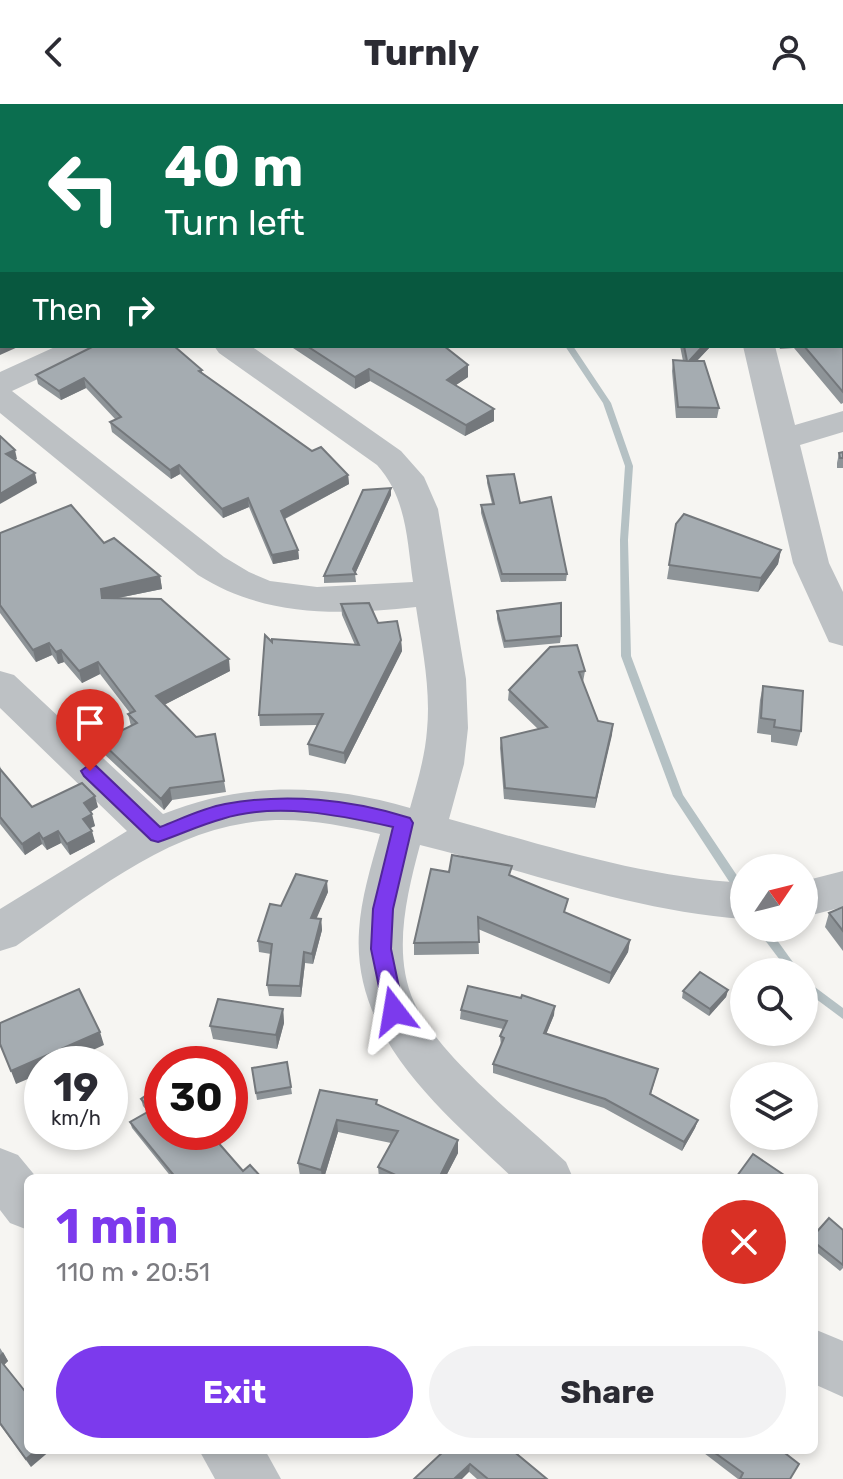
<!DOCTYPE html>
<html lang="en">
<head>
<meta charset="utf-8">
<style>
  :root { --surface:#fff; --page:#f2f2f3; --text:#2b2b33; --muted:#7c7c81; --accent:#7c3aed }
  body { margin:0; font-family:Rubik,sans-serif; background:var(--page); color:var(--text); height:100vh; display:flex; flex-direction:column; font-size:30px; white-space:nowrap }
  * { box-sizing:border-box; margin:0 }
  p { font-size:26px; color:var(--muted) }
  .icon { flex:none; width:44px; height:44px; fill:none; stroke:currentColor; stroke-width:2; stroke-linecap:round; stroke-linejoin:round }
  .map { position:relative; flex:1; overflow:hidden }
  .drawer { position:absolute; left:24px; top:1070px; width:794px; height:280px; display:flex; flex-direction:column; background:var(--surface); border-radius:12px; box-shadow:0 4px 12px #0003 }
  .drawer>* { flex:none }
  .hud { position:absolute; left:0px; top:0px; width:844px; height:244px; box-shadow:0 4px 12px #0003; background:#0b6e4f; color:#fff; overflow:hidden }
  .needle { width:52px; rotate:55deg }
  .controls { position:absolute; left:730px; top:750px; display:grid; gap:16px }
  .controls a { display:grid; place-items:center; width:88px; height:88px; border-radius:50%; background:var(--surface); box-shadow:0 4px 12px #0003; font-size:40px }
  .speed { position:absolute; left:24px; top:942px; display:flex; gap:16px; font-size:40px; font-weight:700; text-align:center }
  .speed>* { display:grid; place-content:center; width:104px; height:104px; border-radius:50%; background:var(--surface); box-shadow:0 4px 12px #0003; line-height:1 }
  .speed small { font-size:20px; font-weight:400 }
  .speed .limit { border:12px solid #d22; background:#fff; color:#111 }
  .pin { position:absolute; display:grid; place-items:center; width:68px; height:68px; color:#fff; margin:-82px -34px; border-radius:50% 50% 50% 0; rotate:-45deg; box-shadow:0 0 8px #0007 }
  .pin .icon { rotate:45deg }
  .me { position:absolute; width:88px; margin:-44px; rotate:346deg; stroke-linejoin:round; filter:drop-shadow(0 0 6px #0008) }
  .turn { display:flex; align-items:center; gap:28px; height:168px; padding:0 32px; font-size:36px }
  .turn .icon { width:104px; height:104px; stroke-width:2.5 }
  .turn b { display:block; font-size:56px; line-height:68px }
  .then { display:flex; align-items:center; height:76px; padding:0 32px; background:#0003; gap:16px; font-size:30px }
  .round { display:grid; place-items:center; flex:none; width:84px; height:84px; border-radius:42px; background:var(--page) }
  .head { display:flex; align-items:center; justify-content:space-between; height:136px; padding:0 32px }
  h1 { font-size:48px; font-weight:700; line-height:60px; color:var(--accent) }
  .action { display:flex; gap:16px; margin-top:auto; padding:16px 32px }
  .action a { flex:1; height:92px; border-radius:48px; background:var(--accent); color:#fff; font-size:32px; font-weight:700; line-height:92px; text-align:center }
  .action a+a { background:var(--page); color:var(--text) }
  header { display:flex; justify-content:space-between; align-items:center; height:104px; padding:0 32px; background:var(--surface); font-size:36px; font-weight:700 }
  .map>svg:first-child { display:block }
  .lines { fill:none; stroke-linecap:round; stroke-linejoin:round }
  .stream { fill:#b5c1c4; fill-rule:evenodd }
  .minor { fill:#bdc1c4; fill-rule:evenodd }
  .wall { fill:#8e9498 }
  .shaded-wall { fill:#74787c }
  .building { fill:#a5acb1; stroke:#74787c; stroke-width:2 }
  .route { fill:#7c3aed; stroke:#51269a; stroke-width:2 }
</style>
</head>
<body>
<header><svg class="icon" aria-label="back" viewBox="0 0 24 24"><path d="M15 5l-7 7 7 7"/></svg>Turnly<svg class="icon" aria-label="person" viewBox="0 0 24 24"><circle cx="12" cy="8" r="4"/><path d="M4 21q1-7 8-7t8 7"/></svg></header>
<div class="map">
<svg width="843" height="1375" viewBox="0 0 843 1375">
  <rect width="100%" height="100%" fill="#f6f5f2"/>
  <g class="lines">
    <g class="stream">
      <path d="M534,0H540L539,2H533Z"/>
      <path d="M565,242H573L611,299L633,362L628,436L631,552L683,691L744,782V788H736L673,692L621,552L620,436L625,362L603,299Z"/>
      <path d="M766,824L769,825L800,868H789L761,831L760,828L761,825Z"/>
      <path d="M804,875L843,904V915L804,886Z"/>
    </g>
    <g class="minor">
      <path d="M104,0H133L134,2H105Z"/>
      <rect x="354" y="0" width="26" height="2"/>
      <rect x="724" y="0" width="26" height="2"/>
      <rect x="842" y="37" width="1" height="17"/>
      <rect x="0" y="78" width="2" height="17"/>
      <rect x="842" y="161" width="1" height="18"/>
      <path d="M57,242H99L94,249L12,287L224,453L249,468L270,477L317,483L413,478C407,437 407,394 377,361L219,249L214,242H251L401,347L424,373L438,405L466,575L468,624L464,660L449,715C547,742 642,773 744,779V815C631,807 528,767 420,741C407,790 392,849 414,898C439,953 521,1016 566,1058L573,1074H513C442,1007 352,934 359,827C361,794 371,762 380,730C336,720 291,711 246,719C160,732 86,794 16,842L0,847V805L127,727L0,604V567L14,571L163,710C244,677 327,680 410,704C417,679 425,653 427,626C431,585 422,543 416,503C339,511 266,514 198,471L0,309V268Z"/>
      <path d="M743,242H775L795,321L843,307V328L800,341L829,459L843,488V542L829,538L793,459Z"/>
      <path d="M843,767V803L804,813V777Z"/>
      <path d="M0,1044L18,1051L37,1074H28V1126L10,1119L0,1106Z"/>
      <path d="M814,1225L843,1237V1293L814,1280Z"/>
      <path d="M199,1346H265L281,1375H215Z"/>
    </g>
  </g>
  <g class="wall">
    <path d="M215,0H341L340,2H221Z"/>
    <path d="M843,187V299L841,300L794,244L780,245L779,242H842Z"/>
    <path d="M290,242H444L468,261V273L456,281L494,317L465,332L370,277L355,285Z"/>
    <path d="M680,242H711L697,257L719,304L717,314H676L672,267L673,256L683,257Z"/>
    <path d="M202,266V269L312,347L348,371L349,380L285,415L298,446L299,455L273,460L249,403L223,414L180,370L171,375L112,328L110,318L116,316L86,284L61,296L38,280L36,271Z"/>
    <path d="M843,348V364H837V359L839,349Z"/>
    <path d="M487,372L520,399L567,470L566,477L501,478L481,409V401L492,400L487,379Z"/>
    <path d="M391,384V391L355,470L356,478L324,479V472Z"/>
    <path d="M676,420L781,446L778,460L758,488L667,475Z"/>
    <path d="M0,429L104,439L160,472L162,485L118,494L230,567L164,601L224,677L226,688L172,696L164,706L103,649L100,637L131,622L128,610L130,609L100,570L82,579L64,558L58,560L52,551L36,558L0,509Z"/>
    <path d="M341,500L378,519L401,536L402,547L345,660L309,651L308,640L317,621L260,622L259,611L272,538L355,541L342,511Z"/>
    <path d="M497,507L561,532L560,539L504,544L497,515Z"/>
    <path d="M550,543L585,567L583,578L598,617L613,620L595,704L504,695L500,644L501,634L538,625L508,596L509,586Z"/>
    <path d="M763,582L801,627L797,642L771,638V631L757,629L760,596Z"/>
    <path d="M0,662L1,666L32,703H98L90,708L95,722L90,724L95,738L70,751L61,739L47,746L42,740L25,751L0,720Z"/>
    <path d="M449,768L512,772L566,809L630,836L628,848L609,880L478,825L479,850L414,851V839Z"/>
    <path d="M328,788L316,814L321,815L322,826L313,860L305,859L301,893L269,892L267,881L271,850L259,848L258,837L281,802Z"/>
    <path d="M843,803V847L825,823L829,809Z"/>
    <path d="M728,886L726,893L709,912L682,894L683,887Z"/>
    <path d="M283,905L284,919L277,945L213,935L210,922Z"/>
    <path d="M461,906L554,911L546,930L658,965L651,990L698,1016L695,1024L682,1047L604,1004L493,969V960L501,942L500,932L503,925L460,915Z"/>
    <path d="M287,958L292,990L257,996L252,964Z"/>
    <path d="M320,986L377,1000L458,1036V1049L445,1074H379L378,1063L391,1039L338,1028L324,1074H308L300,1072L298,1059Z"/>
    <path d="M141,995L243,1067L262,1074H172L132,1024L130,1018L148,1008L143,1002Z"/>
    <path d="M843,1126V1164L840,1167L814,1146V1131Z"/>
    <path d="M0,1244L8,1257L4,1261L31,1363L0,1321Z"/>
    <path d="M445,1346L547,1375H477Z"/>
    <path d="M700,1346H781L790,1375H738Z"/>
  </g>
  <g class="shaded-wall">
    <path d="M2,240V242H20L0,251V241Z"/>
    <path d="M703,242H711L687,267L689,257Z"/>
    <path d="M468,261V273L447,287V276Z"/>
    <path d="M369,265L370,277L355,285V273Z"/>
    <path d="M84,274L86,284L61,296L59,287Z"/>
    <path d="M494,305V317L465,332L466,321Z"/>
    <path d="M15,346L17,355L8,359L6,350Z"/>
    <path d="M179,361L180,370L171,375L170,366Z"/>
    <path d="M35,369L37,379L0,400V390Z"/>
    <path d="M348,371L349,380L282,416L281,407Z"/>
    <path d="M391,384V391L355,470L353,465Z"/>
    <path d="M248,394L249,403L223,414L222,405Z"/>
    <path d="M298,446L299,455L273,460L272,451Z"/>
    <path d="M781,446L778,460L758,488L761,474Z"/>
    <path d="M160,472L162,485L103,497L104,506L101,485Z"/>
    <path d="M401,536L402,547L345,660L344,649Z"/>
    <path d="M49,539L52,551L36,558L33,546Z"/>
    <path d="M61,546L64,558L58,560L56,548Z"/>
    <path d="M229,555L230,567L158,604L156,592Z"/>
    <path d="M98,558L100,570L82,579L79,567Z"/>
    <path d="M613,620L612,631L595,704L596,694Z"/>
    <path d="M170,684L172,696L164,706L161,695Z"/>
    <path d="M95,692L98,703L86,711L84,699Z"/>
    <path d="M92,710L95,722L86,726L83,715Z"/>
    <path d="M58,727L61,739L47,746L43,735Z"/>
    <path d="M92,727L95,738L70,751L67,740Z"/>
    <path d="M39,729L42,740L25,751L22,740Z"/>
    <path d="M327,777L328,788L312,825L311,814Z"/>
    <path d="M321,815L322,826L313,860L312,850Z"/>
    <path d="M630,836L628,848L609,880L611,869Z"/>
    <path d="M304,848L305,859L301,893L300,882Z"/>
    <path d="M728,886L726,893L709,912L710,905Z"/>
    <path d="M555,902L554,911L543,938L544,929Z"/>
    <path d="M283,905L284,919L277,945L276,931Z"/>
    <path d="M100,928L104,941L62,960H42V969L16,980L11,967Z"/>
    <path d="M337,1016L338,1028L324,1074H322L321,1066Z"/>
    <path d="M698,1016L695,1024L682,1047L684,1038Z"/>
    <path d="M458,1036V1049L445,1074H439Z"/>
    <path d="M3,1248L8,1257L3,1262L0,1257V1251Z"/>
    <path d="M37,1346H51L31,1363L26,1355Z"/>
    <path d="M470,1360L469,1368L462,1375H454Z"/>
  </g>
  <g class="building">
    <path d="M0,0H79L77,2H2V57H0Z"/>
    <path d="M237,0H338L337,2H242Z"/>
    <path d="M404,0H435L436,2H404Z"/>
    <path d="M777,0H843V8L842,2H777Z"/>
    <path d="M0,108L2,109V240L0,241Z"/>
    <path d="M842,187H843V288L804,242H842Z"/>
    <path d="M94,242H174L202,266L199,267L312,347L321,343L348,371L281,407L298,446L272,451L248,394L222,405L179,361L170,366L110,318L121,313L84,274L59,287L36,271Z"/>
    <path d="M307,242H444L468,261L447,276L494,305L466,321L369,265L355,273Z"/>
    <path d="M684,242H703L689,257H704L719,304L678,303L673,256L687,257Z"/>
    <path d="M0,332L15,346L6,350L35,369L0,390Z"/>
    <path d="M843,348V354H840L839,349Z"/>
    <path d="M514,370L520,399L551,393L567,470H502L481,401L494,400L487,372Z"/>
    <path d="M391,384L353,465L356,470L324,472L363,386Z"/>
    <path d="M71,401L104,439L114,434L160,472L101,485L102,494L161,495L229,555L156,592L196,633L215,630L224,677L170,684L161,695L100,637L137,619L128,610L135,607L98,558L79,567L61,546L56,548L49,539L33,546L0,501V429Z"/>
    <path d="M684,410L781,446L761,474L669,461L676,420Z"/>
    <path d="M369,499L378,519L397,517L401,536L344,649L308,640L323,610L259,611L265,531L272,538V535L359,541L341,500Z"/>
    <path d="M561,499V532L505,537L497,507Z"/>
    <path d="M577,541L585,567L579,568L598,617L613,620L596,694L505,684L501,634L547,623L509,586L550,543Z"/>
    <path d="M763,582L803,587L801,627L774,623L775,616L761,614Z"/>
    <path d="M0,665L32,703L82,679L95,692L84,699L92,710L83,715L92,727L67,740L58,727L43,735L39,729L22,740L0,713Z"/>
    <path d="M452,751L512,762L509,771L568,795L564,808L630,836L611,869L478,813L479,838L414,839L431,765L449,768Z"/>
    <path d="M296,770L327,777L311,814L321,815L312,850L304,848L300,882L267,881L272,840L258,837L270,800L281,802Z"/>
    <path d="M843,803V827L829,809Z"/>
    <path d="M700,868L728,886L710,905L683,887Z"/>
    <path d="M468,882L521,894L522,891L555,902L544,929L658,965L650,990L698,1016L684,1038L605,995L493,960L504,934L500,932L507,917L461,906Z"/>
    <path d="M79,885L100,928L11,967L0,940V919Z"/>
    <path d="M218,895L283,905L276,931L210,922Z"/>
    <path d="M287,958L291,983L256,989L252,964Z"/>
    <path d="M162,980V1028H209L243,1067L250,1061L262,1074H176L130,1018L151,1006L141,995Z"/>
    <path d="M320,986L377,996L376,1000L458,1036L439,1074H402L378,1063L398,1027L337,1016L321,1066L298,1059Z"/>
    <path d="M753,1050L784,1071L782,1074H740L737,1072Z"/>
    <path d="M829,1114L843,1126V1161L814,1138V1131Z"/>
    <path d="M0,1256L28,1291V1346H37L26,1355L0,1319Z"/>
    <path d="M445,1346H512L547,1375H488L470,1360L454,1375H414Z"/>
    <path d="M711,1346H781L799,1360L790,1375H740L743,1369Z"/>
  </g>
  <path class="route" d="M90,660L96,662L160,723C181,715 203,704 225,700C286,689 351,695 410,714L413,719L393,805L391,845L404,907L401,913L394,915L387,913L384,907L371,845L373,805L393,723C339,711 276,698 222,715C200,721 179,731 158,738L151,736L84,672L81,667Z"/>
</svg>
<div class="controls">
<a><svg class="needle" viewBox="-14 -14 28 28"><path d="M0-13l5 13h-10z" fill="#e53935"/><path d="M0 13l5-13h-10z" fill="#7c7c81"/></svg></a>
<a><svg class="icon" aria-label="search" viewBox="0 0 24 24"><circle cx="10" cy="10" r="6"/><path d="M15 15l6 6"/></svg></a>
<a><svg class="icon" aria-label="layers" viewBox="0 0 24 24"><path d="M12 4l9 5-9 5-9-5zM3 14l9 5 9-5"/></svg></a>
</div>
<div class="speed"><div>19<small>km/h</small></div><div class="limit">30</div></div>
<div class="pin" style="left:90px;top:667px;background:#d93025"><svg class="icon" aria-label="arrive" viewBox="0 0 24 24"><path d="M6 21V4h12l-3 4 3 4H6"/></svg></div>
<svg class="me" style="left:394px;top:907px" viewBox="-20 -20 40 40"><path d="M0-17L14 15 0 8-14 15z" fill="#7c3aed" stroke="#fff" stroke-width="4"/></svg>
<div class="hud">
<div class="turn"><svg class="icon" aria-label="left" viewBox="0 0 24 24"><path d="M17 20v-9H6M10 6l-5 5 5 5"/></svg><div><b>40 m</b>Turn left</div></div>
<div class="then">Then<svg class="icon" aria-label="right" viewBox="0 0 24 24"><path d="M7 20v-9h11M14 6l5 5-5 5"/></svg></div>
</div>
<section class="drawer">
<div class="head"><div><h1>1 min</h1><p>110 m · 20:51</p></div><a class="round" style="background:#d93025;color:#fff"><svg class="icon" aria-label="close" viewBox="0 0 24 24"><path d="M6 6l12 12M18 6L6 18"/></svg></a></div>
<div class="action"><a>Exit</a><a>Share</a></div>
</section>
</div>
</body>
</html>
